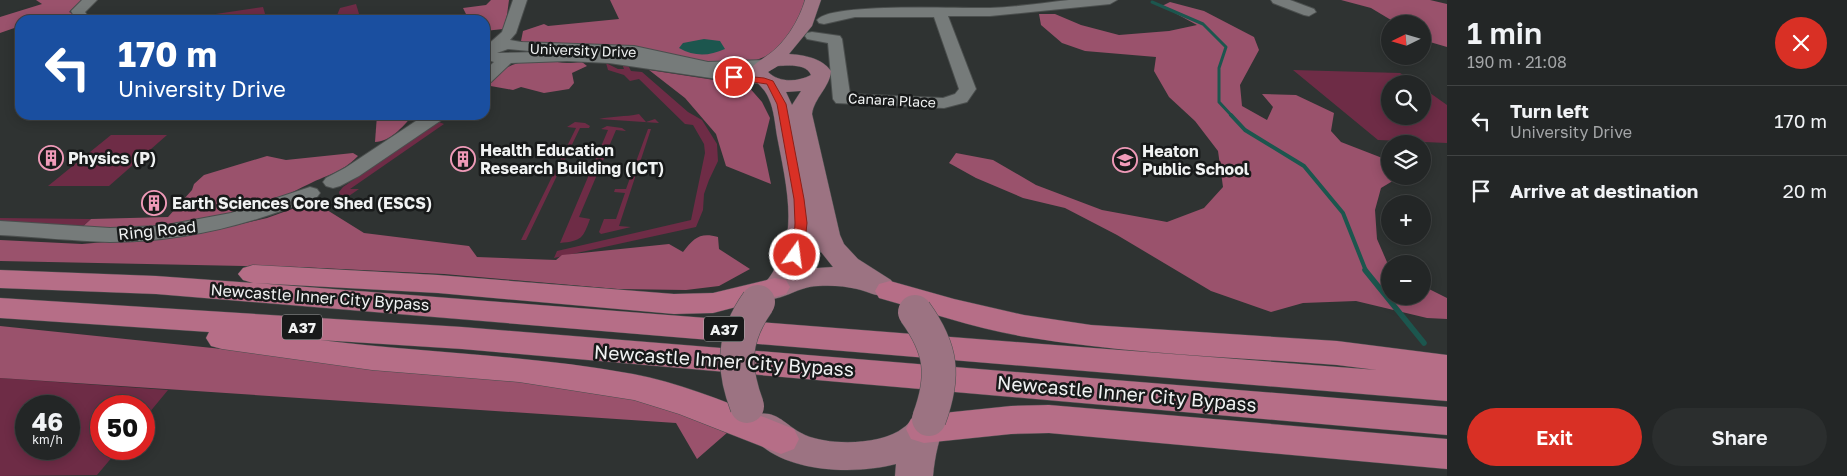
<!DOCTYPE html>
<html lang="en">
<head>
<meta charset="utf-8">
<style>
  :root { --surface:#232626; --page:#2b2e2e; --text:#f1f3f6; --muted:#a3a5a7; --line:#404343; --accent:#d93025 }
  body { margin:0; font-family:"Golos Text",sans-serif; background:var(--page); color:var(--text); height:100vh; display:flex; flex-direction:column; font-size:19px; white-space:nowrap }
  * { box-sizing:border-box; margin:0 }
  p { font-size:16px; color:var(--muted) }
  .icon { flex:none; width:28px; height:28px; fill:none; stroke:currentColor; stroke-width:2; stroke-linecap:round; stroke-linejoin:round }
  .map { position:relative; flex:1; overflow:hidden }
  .side { display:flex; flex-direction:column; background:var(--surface); width:400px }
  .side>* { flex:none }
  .guide { position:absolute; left:15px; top:15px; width:475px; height:105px; border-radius:15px; box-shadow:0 2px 12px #0003,0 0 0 1px var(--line); background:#1a4fa0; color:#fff; overflow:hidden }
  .needle { width:32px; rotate:265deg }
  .tools { position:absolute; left:1381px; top:15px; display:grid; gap:10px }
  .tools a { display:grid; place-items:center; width:50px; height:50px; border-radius:50%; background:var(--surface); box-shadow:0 2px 12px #0003,0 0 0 1px var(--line); font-size:25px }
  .speed { position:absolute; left:15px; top:395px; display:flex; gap:10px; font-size:25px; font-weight:700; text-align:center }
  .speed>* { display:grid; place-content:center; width:65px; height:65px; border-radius:50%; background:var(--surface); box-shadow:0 2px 12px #0003,0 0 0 1px var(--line); line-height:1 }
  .speed small { font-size:12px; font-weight:400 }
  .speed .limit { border:8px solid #d22; background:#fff; color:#111 }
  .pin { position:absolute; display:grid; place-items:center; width:42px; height:42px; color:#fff; margin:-21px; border:2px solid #fff; border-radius:50%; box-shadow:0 1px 5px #0007 }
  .me { position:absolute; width:55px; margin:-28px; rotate:14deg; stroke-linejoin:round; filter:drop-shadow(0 0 4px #0008) }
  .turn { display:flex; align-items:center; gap:18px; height:105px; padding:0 20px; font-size:22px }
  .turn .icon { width:65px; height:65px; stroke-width:2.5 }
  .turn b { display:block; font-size:35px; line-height:42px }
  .round { display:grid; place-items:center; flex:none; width:52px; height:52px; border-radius:26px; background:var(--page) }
  .headline { display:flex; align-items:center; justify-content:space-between; height:85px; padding:0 20px }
  h1 { font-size:30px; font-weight:600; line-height:38px }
  .action { display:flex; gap:10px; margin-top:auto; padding:10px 20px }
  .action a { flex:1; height:58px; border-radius:30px; background:var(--accent); color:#fff; font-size:20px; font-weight:600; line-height:58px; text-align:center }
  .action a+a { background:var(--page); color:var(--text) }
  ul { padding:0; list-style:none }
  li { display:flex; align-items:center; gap:15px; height:70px; padding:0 20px; border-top:1px solid var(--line) }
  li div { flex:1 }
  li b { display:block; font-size:19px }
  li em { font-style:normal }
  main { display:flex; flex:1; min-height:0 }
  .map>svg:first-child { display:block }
  .green { fill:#6e2c46; fill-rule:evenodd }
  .forest { fill:#9a526c }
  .water { fill:#1c564e }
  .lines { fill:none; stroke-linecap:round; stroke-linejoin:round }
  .stream-far2 { stroke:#1c564e; stroke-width:3 }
  .stream-far1 { stroke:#1c564e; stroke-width:4 }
  .stream { stroke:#1c564e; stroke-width:5.5 }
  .minor-casing { stroke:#4b4f4e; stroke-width:2 }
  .major-casing { stroke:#4b4f4e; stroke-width:1 }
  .highway-casing { stroke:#4b4f4e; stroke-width:1 }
  .minor { fill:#767b7a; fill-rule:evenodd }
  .major { fill:#9c7382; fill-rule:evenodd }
  .highway { fill:#b66e87; fill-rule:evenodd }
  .major-bridge-casing { stroke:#4b4f4e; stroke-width:35; stroke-linecap:butt }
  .major-bridge { stroke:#9c7382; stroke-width:34 }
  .route { fill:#d93025; stroke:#8d1f18 }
  .labels { text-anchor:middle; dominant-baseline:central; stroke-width:5; stroke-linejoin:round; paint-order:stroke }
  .far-street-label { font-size:14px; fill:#f0f2f2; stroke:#181a1a }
  .shield { fill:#181a1a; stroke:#afb1b1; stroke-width:1 }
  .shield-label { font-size:15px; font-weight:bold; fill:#f0f2f2 }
  .poi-label { font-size:16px; font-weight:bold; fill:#f0f2f2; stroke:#181a1a; text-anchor:start }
  .street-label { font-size:16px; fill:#f0f2f2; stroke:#181a1a }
  .near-street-label { font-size:19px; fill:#f0f2f2; stroke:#181a1a }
</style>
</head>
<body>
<main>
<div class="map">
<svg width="1447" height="476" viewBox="0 0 1447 476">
  <rect width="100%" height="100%" fill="#2f3332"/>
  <g class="green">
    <path d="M356,4L360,17L350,20H335L340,8Z"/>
    <path d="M263,7L266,17L262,19L200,20L201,18L211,16L209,15Z"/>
    <path d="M606,63L618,69H624L622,64L628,65L631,71L642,72L688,112L702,120L717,144L718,161L709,180L704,194L703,210L696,227L554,258L557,251L691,220L705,153L704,144L693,125L685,124L639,79L630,81L624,75L608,70Z"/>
    <path d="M1293,70L1400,73L1417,84H1390V116H1422L1423,88L1447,105V143L1378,140Z"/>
    <path d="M639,114L646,122L655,119L659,123L599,119C612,116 625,117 639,114Z"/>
    <path d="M439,122L444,124L350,189H359L346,198L340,196L339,192L343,187Z"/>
    <path d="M575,122L585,123L590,126L589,128H580L526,240H521L576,128L567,127Z"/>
    <path d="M607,126L622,128L626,131L616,130L579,217L590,219C583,238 582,241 560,243L608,130L601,129Z"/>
    <path d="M648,129H651L619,226L631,227L601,234L599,232L604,219H616L625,193L614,192L615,189H626Z"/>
    <path d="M111,135H167L109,186H48Z"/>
    <path d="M0,218L91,219L83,226L0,223Z"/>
    <path d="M0,378L168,390L144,419V406H101V449H119L97,475L0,476ZM26,406H69V449H26Z"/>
  </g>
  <g class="forest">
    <path d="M36,0H82L69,12L77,15L68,20H20V26L0,33V17L42,4Z"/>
    <path d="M491,0H509L507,15L503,29L485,31V20H469L463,8L486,5Z"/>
    <path d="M610,0H805L800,22L774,53L749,63L707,64L671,54L631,47L528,44L521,41L523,31L544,24L548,26L619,19Z"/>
    <path d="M1341,0H1430L1447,4V47L1423,40L1422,24H1390L1389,31L1385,25L1391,20L1371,8Z"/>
    <path d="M1170,2L1204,11L1254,37L1259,50L1240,85L1242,106L1267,120L1273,107L1262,94L1296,95L1334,113L1331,131L1341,142L1390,161V176H1401L1381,188L1375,210L1377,239L1390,269V296H1422L1423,286L1447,298V319L1427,318L1356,301L1303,303L1271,312L1211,291L1117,235L1065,208L1023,198L976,178L949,163L956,153L993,160L1036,185L1102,210L1167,222L1204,208L1223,187L1218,151L1195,121L1169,97L1154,71L1156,57L1085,51L1062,43L1041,25L1039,14H1055L1081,25L1119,35L1169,31L1197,25L1162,6Z"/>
    <path d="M548,58C559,65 570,63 582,62L587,66L572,73L574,83L569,89L544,93L521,87L513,90L485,85C504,64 520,61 548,58Z"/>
    <path d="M649,70L747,85L762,102L770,118L763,146L771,184L726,166L716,134L685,98Z"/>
    <path d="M377,115H409L412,116C403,127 389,142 375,142Z"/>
    <path d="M353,153L358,156C341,173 329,174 309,184C288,194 269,206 246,212C191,226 135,227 79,230L91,219L168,217L192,190L194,184L204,175L267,156L286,160Z"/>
    <path d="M306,204L319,205L364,233L469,246L477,257L556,260L562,255L669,244L683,252C694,238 700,232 718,237L719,249L750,269L719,286L686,290L617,289L444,274L299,267L0,261V240L82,244L198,234L267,218Z"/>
    <path d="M0,326L597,388L665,404L728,432L697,459L676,423L0,378Z"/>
  </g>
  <path class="water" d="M704,39L720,41L725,49C709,56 695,57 679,48L683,43Z"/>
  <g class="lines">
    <path class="stream-far2" d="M1152,2L1203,24L1226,47L1219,68V102L1232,116"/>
    <path class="stream-far1" d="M1231,115L1245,130L1304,166L1343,213L1366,271"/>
    <path class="stream" d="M1365,270L1424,343"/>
    <defs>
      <g id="minor">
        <path d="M82,0H97L85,12L87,15L85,18H75L71,11Z"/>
        <path d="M513,0H527L516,33L510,40L521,42L634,46L708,62L764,60L770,62L772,65L770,68L730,72L770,77L772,80L770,83H745L609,63L567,61L511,63L491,82L485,84V70L494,62L485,59V47L502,32ZM508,49L540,52L497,53Z"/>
        <path d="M1069,0H1117L1110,4L990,16H948L976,89L967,102L944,108L836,103L833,99L828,43L807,39L805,36L807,33L812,32L840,36L842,39L850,94L943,98L955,94L959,89L934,17H855L824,24L819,23L817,20C830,2 962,9 990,8C1016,7 1043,3 1069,0Z"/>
        <path d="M1271,0H1290L1314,9L1316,12L1309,16L1304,15L1273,3Z"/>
        <path d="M425,115H446L443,119L359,176L340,186L333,188L326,186L323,182L326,178L345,168Z"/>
        <path d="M310,187L317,189L320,193L317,197C251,225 182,242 110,242C73,241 37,237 0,235V221L110,228L161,226L231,213Z"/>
      </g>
      <g id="major">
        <path d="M805,0H821L812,26L789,54C804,55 822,58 831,71C830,87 814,98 812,114L840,235L844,244L858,259L891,280L895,287L891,294C875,298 871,292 857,289C845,286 831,285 818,286C794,287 781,304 759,298L755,291C758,286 761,285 766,281C774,274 780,257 784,247C795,216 783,168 777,136C775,124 774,110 769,99C765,88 755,82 748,72C754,64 758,62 765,57C784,45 799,21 805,0ZM778,66C789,65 807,64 811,75C798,82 779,83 768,72ZM801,91L792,105L786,92ZM814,239L821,252L833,267L802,269Z"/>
        <path d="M929,405L942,409L947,419C939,438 935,455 933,476H895L896,464C851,476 770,473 745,426L750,416C777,407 783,425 805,435C830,446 882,445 903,428C910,424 913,416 916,409Z"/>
      </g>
      <g id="highway">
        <path d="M253,265L438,275L674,294L713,293L775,278L786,280L790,287L786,294L713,313L674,314L438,293L255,283L1377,370L1337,365C1234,357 1129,354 1026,337C977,329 928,312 879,298L875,291L879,284L890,281L954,299L1024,315L1091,325L1337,341L1447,355V401L156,294L0,288V270L156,276L253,283L243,280L238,274L243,268Z"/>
        <path d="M0,298L462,327L1447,407V435L462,349L320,340C424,353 529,355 633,374C687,384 742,409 794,429L799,439L794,449L781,454L679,414L634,400L519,382L372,370L222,349L211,346L206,338L209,332L0,318Z"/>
        <path d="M1049,405L1447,439V469L1049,433L1011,434L924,443L911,439L906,429L911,419L924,415L1011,406Z"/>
      </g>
    </defs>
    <use href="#minor" class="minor-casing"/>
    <use href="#major" class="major-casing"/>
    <use href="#highway" class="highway-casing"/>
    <use href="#minor" class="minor"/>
    <use href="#major" class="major"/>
    <use href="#highway" class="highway"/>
    <defs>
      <g id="major-bridge">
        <path d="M915,312C942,349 945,376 929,419"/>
        <path d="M747,406C732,367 733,337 758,302"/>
      </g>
    </defs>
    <use href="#major-bridge" class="major-bridge-casing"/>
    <use href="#major-bridge" class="major-bridge"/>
  </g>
  <path class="route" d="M734,75L764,78L773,81L786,104L804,199L807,223L805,242L799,258L795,259L789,255L794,242L795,223L794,199L777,104L767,84L731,79L729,77Z"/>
  <defs>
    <symbol id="building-ring" viewBox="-11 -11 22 22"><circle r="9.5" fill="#181a1a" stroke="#ef9ab8" stroke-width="1.5"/><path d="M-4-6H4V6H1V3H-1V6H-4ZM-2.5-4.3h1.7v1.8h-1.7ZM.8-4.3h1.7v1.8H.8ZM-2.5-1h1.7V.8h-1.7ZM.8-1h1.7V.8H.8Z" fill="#ef9ab8"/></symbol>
    <symbol id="school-ring" viewBox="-11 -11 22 22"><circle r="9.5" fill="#181a1a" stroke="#ef9ab8" stroke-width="1.5"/><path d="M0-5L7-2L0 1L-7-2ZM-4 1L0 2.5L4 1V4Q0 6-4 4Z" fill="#ef9ab8"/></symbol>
  </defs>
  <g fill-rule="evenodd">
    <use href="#building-ring" x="37" y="144" width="28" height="28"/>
    <use href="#building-ring" x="449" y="145" width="28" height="28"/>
    <use href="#school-ring" x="1111" y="146" width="28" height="28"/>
    <use href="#building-ring" x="140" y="189" width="28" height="28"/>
  </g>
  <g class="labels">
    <g class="far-street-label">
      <text transform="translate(583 50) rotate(2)">University Drive</text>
      <text transform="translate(892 100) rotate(3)">Canara Place</text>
    </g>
    <g class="shield">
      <rect x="282" y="314.5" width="40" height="25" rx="4"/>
      <rect x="704" y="316.5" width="40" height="25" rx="4"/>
    </g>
    <g class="shield-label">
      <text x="302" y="327">A37</text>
      <text x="724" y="329">A37</text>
    </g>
    <g class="poi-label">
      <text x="480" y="150">Health Education<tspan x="480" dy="18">Research Building (ICT)</tspan></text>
      <text x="1142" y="151">Heaton<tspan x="1142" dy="18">Public School</tspan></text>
      <text x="68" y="158">Physics (P)</text>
      <text x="172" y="203">Earth Sciences Core Shed (ESCS)</text>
    </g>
    <g class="street-label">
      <text transform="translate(157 230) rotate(-6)">Ring Road</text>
      <text transform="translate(320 297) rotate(4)">Newcastle Inner City Bypass</text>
    </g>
    <g class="near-street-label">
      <text transform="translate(724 360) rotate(4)">Newcastle Inner City Bypass</text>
      <text transform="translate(1127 393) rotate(5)">Newcastle Inner City Bypass</text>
    </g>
  </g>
</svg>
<div class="tools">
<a><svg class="needle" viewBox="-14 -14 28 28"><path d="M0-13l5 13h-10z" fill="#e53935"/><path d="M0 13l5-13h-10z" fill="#a3a5a7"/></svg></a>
<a><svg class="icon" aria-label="search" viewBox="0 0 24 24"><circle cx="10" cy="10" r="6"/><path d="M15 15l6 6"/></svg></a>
<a><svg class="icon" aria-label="layers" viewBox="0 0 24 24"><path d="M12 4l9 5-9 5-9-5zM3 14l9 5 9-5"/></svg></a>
<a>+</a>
<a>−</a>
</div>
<div class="speed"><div>46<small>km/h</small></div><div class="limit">50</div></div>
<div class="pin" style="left:734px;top:77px;background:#d93025"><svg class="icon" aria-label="arrive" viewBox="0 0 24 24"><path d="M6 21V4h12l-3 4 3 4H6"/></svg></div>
<svg class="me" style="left:795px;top:255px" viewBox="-20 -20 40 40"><circle r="17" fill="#d93025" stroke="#fff" stroke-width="3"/><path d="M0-11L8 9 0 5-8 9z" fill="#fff"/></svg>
<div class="guide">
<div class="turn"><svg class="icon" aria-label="left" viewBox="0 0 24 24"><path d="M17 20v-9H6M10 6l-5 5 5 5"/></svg><div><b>170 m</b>University Drive</div></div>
</div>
</div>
<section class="side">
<div class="headline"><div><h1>1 min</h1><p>190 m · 21:08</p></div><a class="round" style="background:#d93025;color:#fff"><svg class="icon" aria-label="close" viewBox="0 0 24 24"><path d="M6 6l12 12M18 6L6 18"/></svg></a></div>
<ul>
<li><svg class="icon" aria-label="left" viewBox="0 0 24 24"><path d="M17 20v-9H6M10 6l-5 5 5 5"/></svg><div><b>Turn left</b><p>University Drive</p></div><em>170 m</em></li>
<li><svg class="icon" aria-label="arrive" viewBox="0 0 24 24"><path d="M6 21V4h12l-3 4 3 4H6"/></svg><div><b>Arrive at destination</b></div><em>20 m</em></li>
</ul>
<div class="action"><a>Exit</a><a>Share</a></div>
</section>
</main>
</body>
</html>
